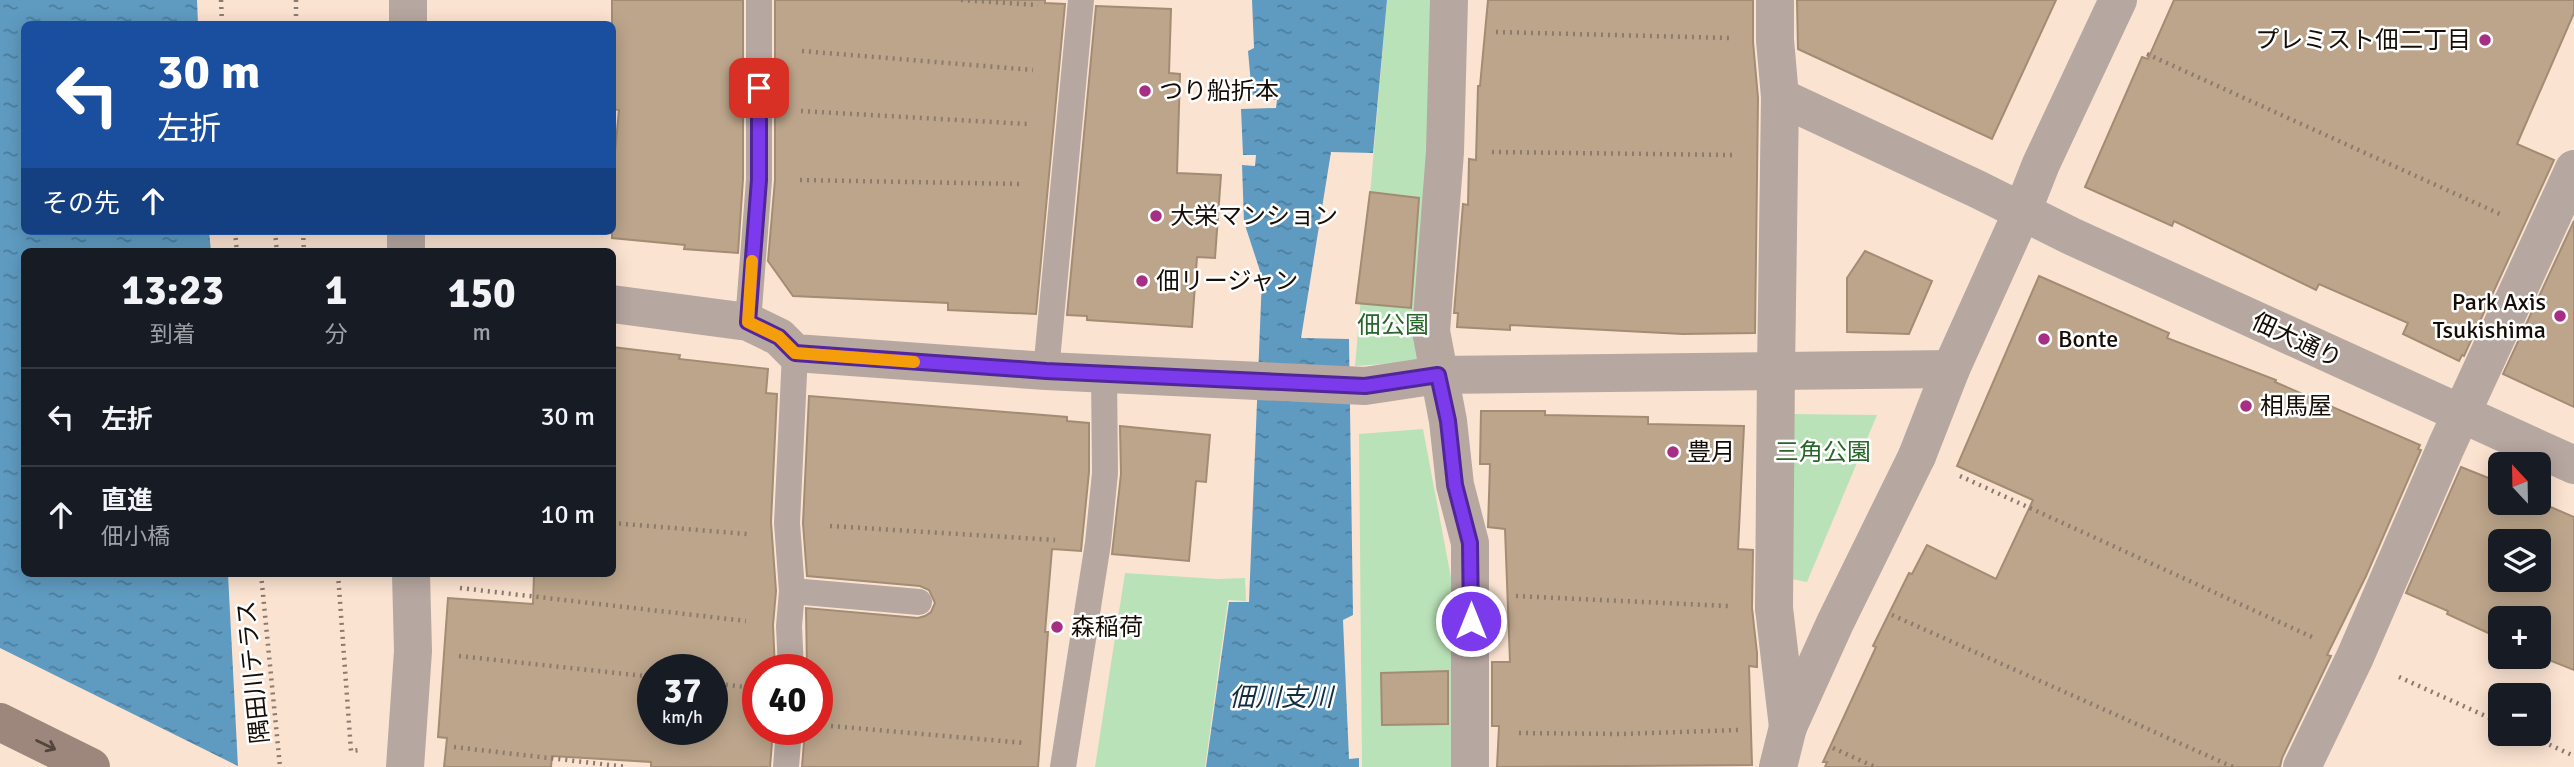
<!DOCTYPE html>
<html lang="ja">
<head>
<meta charset="utf-8">
<style>
  :root { --surface:#171b24; --page:#242831; --text:#f1f3f6; --muted:#9ea1a6; --line:#363941 }
  body { margin:0; font-family:Signika,"Noto Sans JP",sans-serif; background:var(--page); color:var(--text); height:100vh; display:flex; flex-direction:column; font-size:26px; white-space:nowrap }
  * { box-sizing:border-box; margin:0 }
  p { font-size:23px; color:var(--muted) }
  .icon { flex:none; width:38px; height:38px; fill:none; stroke:currentColor; stroke-width:2; stroke-linecap:round; stroke-linejoin:round }
  .map { position:relative; flex:1; overflow:hidden }
  .sheet { position:absolute; left:21px; top:248px; width:595px; height:329px; display:flex; flex-direction:column; background:var(--surface); border-radius:10px; box-shadow:0 4px 18px #0003 }
  .sheet>* { flex:none }
  .banner { position:absolute; left:21px; top:21px; width:595px; height:214px; border-radius:10px; box-shadow:0 4px 18px #0003; background:#1a4fa0; color:#fff; overflow:hidden }
  .needle { width:46px; rotate:338deg }
  .tools { position:absolute; left:2488px; top:452px; display:grid; gap:14px }
  .tools a { display:grid; place-items:center; width:63px; height:63px; border-radius:10px; background:var(--surface); box-shadow:0 4px 18px #0003; font-size:35px }
  .speed { position:absolute; left:637px; top:654px; display:flex; gap:14px; font-size:35px; font-weight:700; text-align:center }
  .speed>* { display:grid; place-content:center; width:91px; height:91px; border-radius:50%; background:var(--surface); box-shadow:0 4px 18px #0003; line-height:1 }
  .speed small { font-size:18px; font-weight:400 }
  .speed .limit { border:10px solid #d22; background:#fff; color:#111 }
  .pin { position:absolute; display:grid; place-items:center; width:60px; height:60px; color:#fff; margin:-30px; border-radius:14px; box-shadow:0 4px 10px #0006 }
  .me { position:absolute; width:77px; margin:-38px; rotate:0deg; stroke-linejoin:round; filter:drop-shadow(0 0 5px #0008) }
  .turn { display:flex; align-items:center; gap:24px; height:147px; padding:0 21px; font-size:32px }
  .turn .icon { width:91px; height:91px; stroke-width:2.5 }
  .turn b { display:block; font-size:49px; line-height:60px }
  .then { display:flex; align-items:center; height:66px; padding:0 21px; background:#0003; gap:14px; font-size:26px }
  .eta { display:flex; justify-content:space-evenly; align-items:center; height:119px; text-align:center }
  .eta b { font-size:42px; font-weight:700; line-height:49px }
  ul { padding:0; list-style:none }
  li { display:flex; align-items:center; gap:21px; height:98px; padding:0 21px; border-top:2px solid var(--line) }
  li div { flex:1 }
  li b { display:block; font-size:26px }
  li em { font-style:normal }
  .map>svg:first-child { display:block }
  .park { fill:#bae2b8 }
  .water { fill:url(#water-ripples) }
  .pier { fill:#fbe3d1 }
  .building { fill:#bca58b; stroke:#a38c74; stroke-width:2; fill-rule:evenodd }
  .lines { fill:none; stroke-linecap:round; stroke-linejoin:round }
  .path { stroke:#8b7a6e; stroke-width:4.5; stroke-dasharray:2 5; stroke-linecap:butt }
  .service { stroke:#b6a7a0; stroke-width:26 }
  .pedestrian { stroke:#b6a7a0; stroke-width:38 }
  .minor { stroke:#b6a7a0; stroke-width:38 }
  .tertiary { stroke:#b6a7a0; stroke-width:38 }
  .secondary { stroke:#9d877d; stroke-width:38 }
  .oneway { stroke:#53443c }
  .route-casing { stroke:#51269a; stroke-width:18 }
  .route { stroke:#7c3aed; stroke-width:12 }
  .slow { stroke:#f59e0b; stroke-width:12 }
  .poi-dot { fill:#a62e84; stroke:#fff; stroke-width:2.5 }
  .labels { text-anchor:middle; dominant-baseline:central; stroke-width:5; stroke-linejoin:round; paint-order:stroke }
  .poi-label { font-size:24px; fill:#160d06; stroke:#fff; text-anchor:start }
  .park-label { font-size:24px; fill:#276628; stroke:#fff }
  .street-label { font-size:24px; fill:#160d06; stroke:#fff }
  .water-label { font-size:26px; font-style:italic; fill:#132e40; stroke:#fff }
</style>
</head>
<body>
<div class="map">
<svg width="2574" height="767" viewBox="0 0 2574 767">
  <defs>
    <pattern id="water-ripples" width="26" height="14" patternUnits="userSpaceOnUse" patternTransform="scale(1.75)"><rect width="26" height="14" fill="#5f9bc1"/><path d="M2 4q2-2 4 0t4 0M15 11q2-2 4 0t4 0" fill="none" stroke="#4d7d9b"/></pattern>
  </defs>
  <rect width="100%" height="100%" fill="#fbe3d1"/>
  <g class="park">
    <path d="M1387,0H1441L1426,361L1355,366Z"/>
    <path d="M1789,414L1877,415L1807,582L1787,578Z"/>
    <path d="M1423,429L1455,599L1452,767H1362L1359,434Z"/>
    <path d="M1125,573L1217,579L1245,578L1246,601L1228,600L1205,767H1095Z"/>
  </g>
  <g class="water">
    <path d="M0,0H197L198,24H24V231H209L211,252H24V574H228L238,767H0Z"/>
    <path d="M1252,0H1387L1373,153L1331,152L1301,338L1349,339L1353,615L1343,620L1349,759L1359,758V767H1206L1229,602H1249L1262,277L1244,222L1242,165L1255,166L1256,155H1243L1241,109L1276,108L1277,100L1252,95L1248,51L1254,48Z"/>
  </g>
  <path class="pier" d="M0,648L240,767H0Z"/>
  <g class="building">
    <path d="M612,0H743V179L738,253L684,249L685,245L612,238V183L619,110L612,109Z"/>
    <path d="M775,0H1045V3L1065,4L1036,314L948,310V303L793,296L768,261L775,180Z"/>
    <path d="M1488,0H1753V42L1758,98L1755,333L1683,334L1510,325V330L1457,327L1458,313H1454L1463,204L1468,205L1469,159L1476,160L1478,86H1480Z"/>
    <path d="M1797,0H2056L1992,139L1798,49Z"/>
    <path d="M2174,0H2574V13L2517,144L2554,160L2464,356L2462,355L2459,361L2403,334L2408,323L2319,284L2316,290L2174,221L2172,226L2085,187L2142,57L2148,59Z"/>
    <path d="M1096,6L1171,9L1169,73L1180,74L1177,173L1221,175L1215,258L1197,257L1192,327L1087,320V316L1067,315Z"/>
    <path d="M1370,192L1419,198L1411,308L1356,303Z"/>
    <path d="M2574,221V407L2503,374Z"/>
    <path d="M1865,251L1932,281L1909,334L1847,332V278Z"/>
    <path d="M2039,276L2169,333L2167,338L2276,380L2275,382L2420,445L2418,449L2421,450L2366,576L2327,655L2331,656L2282,758L2280,767H1825L1827,762H1823L1876,647L1873,646L1909,573L1912,574L1927,545L1996,579L2033,500L1957,466Z"/>
    <path d="M612,347L680,355L679,359L768,369L766,393L777,394L771,522L776,591L773,625L775,670H758V730H773L770,767H651V762L552,756L551,767H444L447,738L438,737L448,598L533,604L534,574H612ZM653,670H712V730H653Z"/>
    <path d="M809,396L1067,417V421L1089,423V472L1081,551L1052,549L1045,632H1048L1038,767H802L805,730H817V670H807L806,608L918,618L925,616L931,612L935,603L929,590L920,586L807,576L803,523Z"/>
    <path d="M1481,411H1545V415L1648,417V424L1744,426L1738,549L1753,550L1752,608L1757,653V667L1749,666L1752,765L1497,767L1499,726H1492V662H1510L1505,529L1488,527L1490,464H1480Z"/>
    <path d="M1120,426L1210,435L1206,482L1196,481L1189,561L1112,554L1121,474Z"/>
    <path d="M2461,467L2501,483V502H2539L2574,517V670L2539,656V618H2501V639L2447,614L2448,611L2406,593ZM2501,541H2539V579H2501Z"/>
    <path d="M1448,671V724L1382,725L1381,673Z"/>
  </g>
  <g class="lines">
    <g class="path">
      <path d="M221,0L222,24"/>
      <path d="M296,0V24"/>
      <path d="M961,0L1038,5"/>
      <path d="M1496,32L1729,38"/>
      <path d="M802,51L1033,70"/>
      <path d="M2147,54L2502,215"/>
      <path d="M801,111L1027,124"/>
      <path d="M1492,152L1732,155"/>
      <path d="M800,180L1023,184"/>
      <path d="M235,231L237,252"/>
      <path d="M275,231L277,252"/>
      <path d="M303,231L304,252"/>
      <path d="M1960,476L2312,637"/>
      <path d="M612,523L747,534"/>
      <path d="M830,526L1055,540"/>
      <path d="M261,574L280,767"/>
      <path d="M338,574L351,751L359,750"/>
      <path d="M460,588L746,621"/>
      <path d="M1516,596L1728,606"/>
      <path d="M1892,615L2233,767"/>
      <path d="M459,656L653,677"/>
      <path d="M2399,677L2501,723"/>
      <path d="M712,683L753,688"/>
      <path d="M831,726L1025,743"/>
      <path d="M1519,733L1621,734L1738,730"/>
      <path d="M2524,733L2574,756"/>
      <path d="M454,747L627,767"/>
      <path d="M1833,748L1875,767"/>
    </g>
    <g class="service">
      <path d="M748,322L759,180V0"/>
      <path d="M1046,371L1081,0"/>
      <path d="M792,591L919,602"/>
      <path d="M791,670L789,626L792,591L787,523L795,353"/>
      <path d="M786,767L789,730"/>
      <path d="M1063,767L1098,543L1105,473L1104,373"/>
    </g>
    <path class="pedestrian" d="M1774,608L1776,371"/>
    <g class="minor">
      <path d="M1775,0V40L1780,97L1776,371"/>
      <path d="M408,24V0"/>
      <path d="M2022,212L2041,164L2118,0"/>
      <path d="M406,252V231"/>
      <path d="M1774,608L1788,727"/>
      <path d="M405,767L413,651L411,574"/>
      <path d="M1778,767L1788,727L1835,623L1917,456"/>
      <path d="M2302,767L2355,657L2446,447L2574,169"/>
    </g>
    <g class="tertiary">
      <path d="M1449,0L1445,152L1431,331L1448,421L1455,485L1470,543V767"/>
      <path d="M1780,97L1977,189L2071,236L2574,465"/>
      <path d="M612,304L748,322L779,337L795,353L1046,371L1365,386L1438,375L1951,369"/>
      <path d="M1917,456L1951,369L2022,212"/>
    </g>
    <path class="secondary" d="M0,722L91,767"/>
  </g>
  <defs><path id="oneway-shaft" d="M-6 0H5M1.5-3L5.5 0L1.5 3" fill="none" stroke-width="1.6" stroke-linecap="round" stroke-linejoin="round" transform="scale(1.75)"/></defs>
  <use class="oneway" href="#oneway-shaft" transform="translate(46 745) rotate(26)"/>
  <g class="lines">
    <defs>
      <path id="route" d="M759,88V180L748,322L779,337L795,353L1046,371L1365,386L1438,375L1448,421L1455,485L1470,543L1471,621"/>
    </defs>
    <use href="#route" class="route-casing"/>
    <use href="#route" class="route"/>
    <path class="slow" d="M752,261L748,322L779,337L795,353L914,362"/>
  </g>
  <g class="poi-dot">
    <circle cx="2485" cy="40" r="7"/>
    <circle cx="1145" cy="91" r="7"/>
    <circle cx="1156" cy="216" r="7"/>
    <circle cx="1142" cy="281" r="7"/>
    <circle cx="2560" cy="316" r="7"/>
    <circle cx="2044" cy="339" r="7"/>
    <circle cx="2246" cy="406" r="7"/>
    <circle cx="1673" cy="452" r="7"/>
    <circle cx="1057" cy="627" r="7"/>
  </g>
  <g class="labels">
    <g class="poi-label">
      <text x="2471" y="40" text-anchor="end">プレミスト佃二丁目</text>
      <text x="1159" y="91">つり船折本</text>
      <text x="1170" y="216">大栄マンション</text>
      <text x="1156" y="281">佃リージャン</text>
      <text x="2546" y="302" text-anchor="end">Park Axis<tspan x="2546" dy="28">Tsukishima</tspan></text>
      <text x="2058" y="339">Bonte</text>
      <text x="2260" y="406">相馬屋</text>
      <text x="1687" y="452">豊月</text>
      <text x="1071" y="627">森稲荷</text>
    </g>
    <g class="park-label">
      <text x="1393" y="325">佃公園</text>
      <text x="1823" y="452">三角公園</text>
    </g>
    <g class="street-label">
      <text transform="translate(2297 340) rotate(25)">佃大通り</text>
      <text transform="translate(253 672) rotate(-96)">隅田川テラス</text>
    </g>
    <g class="water-label">
      <text x="1281" y="698">佃川支川</text>
    </g>
  </g>
</svg>
<div class="tools">
<a><svg class="needle" viewBox="-14 -14 28 28"><path d="M0-13l5 13h-10z" fill="#e53935"/><path d="M0 13l5-13h-10z" fill="#9ea1a6"/></svg></a>
<a><svg class="icon" aria-label="layers" viewBox="0 0 24 24"><path d="M12 4l9 5-9 5-9-5zM3 14l9 5 9-5"/></svg></a>
<a>+</a>
<a>−</a>
</div>
<div class="speed"><div>37<small>km/h</small></div><div class="limit">40</div></div>
<div class="pin" style="left:759px;top:88px;background:#d93025"><svg class="icon" aria-label="arrive" viewBox="0 0 24 24"><path d="M6 21V4h12l-3 4 3 4H6"/></svg></div>
<svg class="me" style="left:1471px;top:621px" viewBox="-20 -20 40 40"><circle r="17" fill="#7c3aed" stroke="#fff" stroke-width="3"/><path d="M0-11L8 9 0 5-8 9z" fill="#fff"/></svg>
<div class="banner">
<div class="turn"><svg class="icon" aria-label="left" viewBox="0 0 24 24"><path d="M17 20v-9H6M10 6l-5 5 5 5"/></svg><div><b>30 m</b>左折</div></div>
<div class="then">その先<svg class="icon" aria-label="ahead" viewBox="0 0 24 24"><path d="M12 20V5M6 11l6-6 6 6"/></svg></div>
</div>
<section class="sheet">
<div class="eta">
<div><b>13:23</b><p>到着</p></div>
<div><b>1</b><p>分</p></div>
<div><b>150</b><p>m</p></div>
</div>
<ul>
<li><svg class="icon" aria-label="left" viewBox="0 0 24 24"><path d="M17 20v-9H6M10 6l-5 5 5 5"/></svg><div><b>左折</b></div><em>30 m</em></li>
<li><svg class="icon" aria-label="ahead" viewBox="0 0 24 24"><path d="M12 20V5M6 11l6-6 6 6"/></svg><div><b>直進</b><p>佃小橋</p></div><em>10 m</em></li>
</ul>
</section>
</div>
</body>
</html>
